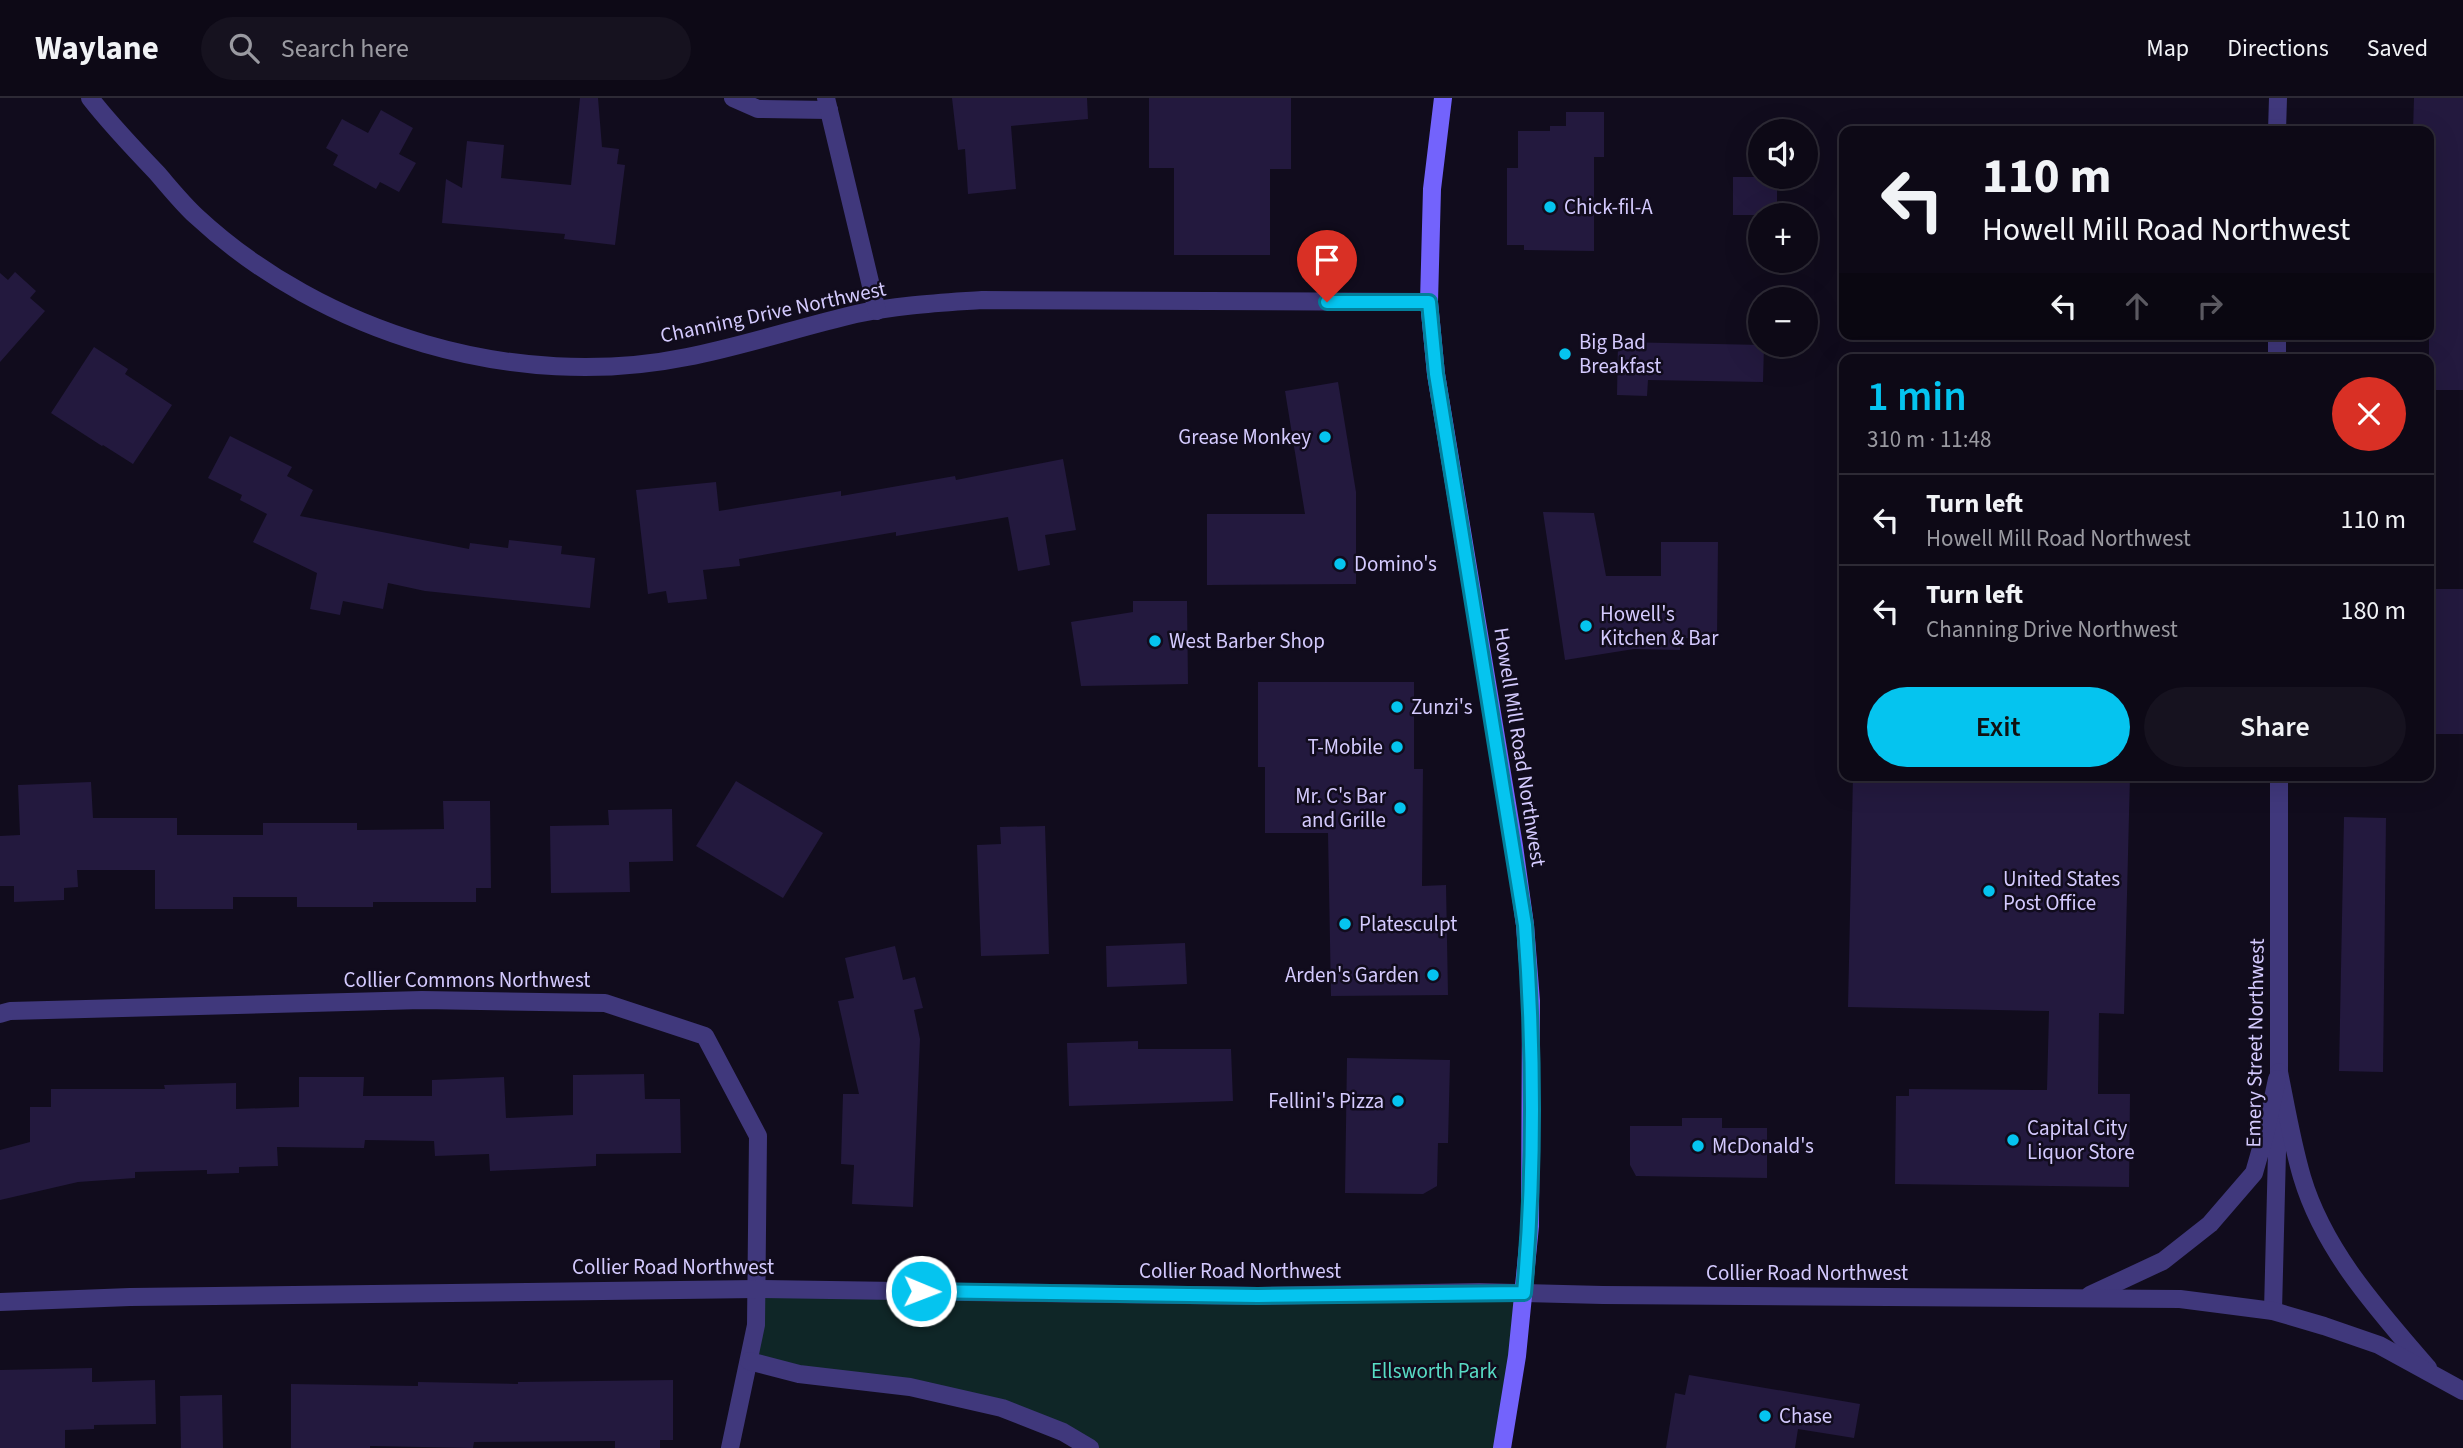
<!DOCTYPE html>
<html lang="en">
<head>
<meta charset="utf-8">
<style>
  :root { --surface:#0d0916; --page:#16121f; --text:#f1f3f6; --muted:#9a9aa1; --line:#2d2a35; --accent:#05c4ef }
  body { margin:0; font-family:"Source Sans 3",sans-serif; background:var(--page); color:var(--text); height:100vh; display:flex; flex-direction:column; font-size:26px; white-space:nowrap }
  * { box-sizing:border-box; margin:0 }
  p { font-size:23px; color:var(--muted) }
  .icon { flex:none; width:38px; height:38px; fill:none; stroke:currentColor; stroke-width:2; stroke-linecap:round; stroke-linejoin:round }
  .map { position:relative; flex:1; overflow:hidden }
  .side { position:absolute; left:1839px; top:256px; width:595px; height:427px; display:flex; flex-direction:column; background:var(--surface); border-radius:14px; box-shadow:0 7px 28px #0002,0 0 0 2px var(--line) }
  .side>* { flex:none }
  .guide { position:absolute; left:1839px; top:28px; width:595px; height:214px; border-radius:14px; box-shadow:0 7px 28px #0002,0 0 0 2px var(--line); background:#0d0916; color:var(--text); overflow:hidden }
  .tools { position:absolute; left:1748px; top:21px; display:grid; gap:14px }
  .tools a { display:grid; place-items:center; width:70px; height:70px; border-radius:50%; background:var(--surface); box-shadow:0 7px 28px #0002,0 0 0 2px var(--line); font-size:35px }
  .pin { position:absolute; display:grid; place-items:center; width:60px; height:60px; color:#fff; margin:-72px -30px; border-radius:50% 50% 50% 0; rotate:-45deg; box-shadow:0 0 7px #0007 }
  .pin .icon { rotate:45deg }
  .me { position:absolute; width:77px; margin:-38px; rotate:91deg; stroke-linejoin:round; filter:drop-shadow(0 0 5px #0008) }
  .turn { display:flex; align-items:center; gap:24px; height:147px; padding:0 28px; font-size:32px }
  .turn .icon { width:91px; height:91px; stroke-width:2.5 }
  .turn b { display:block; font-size:49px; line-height:60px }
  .lanes { display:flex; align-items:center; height:66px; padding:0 28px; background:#0003; justify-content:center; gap:35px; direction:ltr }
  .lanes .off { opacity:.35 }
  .round { display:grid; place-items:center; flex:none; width:74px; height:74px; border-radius:37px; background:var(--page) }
  .head { display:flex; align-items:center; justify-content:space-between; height:119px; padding:0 28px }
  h1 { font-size:42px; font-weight:600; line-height:52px; color:var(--accent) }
  .primary-button { display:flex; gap:14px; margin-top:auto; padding:14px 28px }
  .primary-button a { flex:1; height:80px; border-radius:42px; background:var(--accent); color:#111; font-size:28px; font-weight:600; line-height:80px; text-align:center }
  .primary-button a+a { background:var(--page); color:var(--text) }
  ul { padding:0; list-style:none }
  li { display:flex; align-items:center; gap:21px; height:91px; padding:0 28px; border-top:2px solid var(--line) }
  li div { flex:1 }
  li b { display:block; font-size:26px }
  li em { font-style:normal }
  header { display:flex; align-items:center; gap:42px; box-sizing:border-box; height:98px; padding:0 35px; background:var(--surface); border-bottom:2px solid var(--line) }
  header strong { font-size:33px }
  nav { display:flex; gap:38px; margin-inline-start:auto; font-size:24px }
  .search { width:490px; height:63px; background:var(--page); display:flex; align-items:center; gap:18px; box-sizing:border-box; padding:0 24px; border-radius:38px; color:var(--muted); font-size:26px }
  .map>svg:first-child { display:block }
  .green { fill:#0f2627 }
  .building { fill:#23193e }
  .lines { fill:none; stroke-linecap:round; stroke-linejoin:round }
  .minor { stroke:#40387c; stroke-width:18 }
  .tertiary { stroke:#40387c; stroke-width:18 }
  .secondary { stroke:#7363fc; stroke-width:18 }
  .route-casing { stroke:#037f9b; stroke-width:18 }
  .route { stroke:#05c4ef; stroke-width:12 }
  .poi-dot { fill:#05c4ef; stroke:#110c1d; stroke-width:2.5 }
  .labels { text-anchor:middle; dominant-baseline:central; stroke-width:5; stroke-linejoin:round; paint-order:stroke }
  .poi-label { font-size:21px; fill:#d4cafe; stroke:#110c1d; text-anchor:start }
  .street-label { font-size:21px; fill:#d4cafe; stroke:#110c1d }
  .park-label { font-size:21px; fill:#58dbc5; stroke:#110c1d }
</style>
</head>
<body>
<header>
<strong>Waylane</strong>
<div class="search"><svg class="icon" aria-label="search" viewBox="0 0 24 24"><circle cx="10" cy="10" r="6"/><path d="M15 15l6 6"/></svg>Search here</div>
<nav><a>Map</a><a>Directions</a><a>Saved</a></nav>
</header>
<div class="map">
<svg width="2463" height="1350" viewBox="0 0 2463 1350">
  <rect width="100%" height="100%" fill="#110c1d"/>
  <path class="green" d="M756,1191L1524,1195L1502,1350H1090L1002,1310L749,1263Z"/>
  <g class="building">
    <path d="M580,0H598L602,49L619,51L617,66L625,67L615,147L564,141L565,136L442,125L446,81L462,90L467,43L504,47L501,80L571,87Z"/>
    <path d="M952,0H1087L1088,21L1011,28L1016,91L968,96L965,51L958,52Z"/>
    <path d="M1149,0H1291V71H1270V157H1174V70H1149Z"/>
    <path d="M2414,0H2463V292H2429V33H2413Z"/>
    <path d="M381,12L413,30L399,56L416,65L399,94L380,84L376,91L333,67L338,57L326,50L342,21L368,35Z"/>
    <path d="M1566,14H1604V59H1594V153L1524,152V147H1507V70H1518V33H1550V28H1566Z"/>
    <rect x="1733" y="79" width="44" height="38"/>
    <path d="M15,174L36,193L30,200L45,213L0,264V175L8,182Z"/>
    <path d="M1618,244L1764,247L1763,284L1648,282L1647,298L1617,297Z"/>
    <path d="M94,249L128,271L125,276L172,307L133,366L103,347L102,348L51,315Z"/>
    <path d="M1338,284L1356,394V486L1207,487V416H1305L1285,293Z"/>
    <path d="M230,338L292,369L287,378L313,392L300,418L469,451L470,445L508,450L509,442L562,448L561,456L595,460L590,510L425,493L388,485L383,511L343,503L340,517L310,511L317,475L253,444L267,416L240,402L242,397L208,380Z"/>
    <path d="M1063,361L1076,432L1045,437L1050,467L1018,473L1008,419L896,438V434L739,461L740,468L703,472L707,501L668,505L666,493L648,496L636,392L716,384L719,413L841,393V398L955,378L956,382Z"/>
    <path d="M1543,414L1594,415L1606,478H1661V444H1718L1717,540H1680V552L1634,551L1565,562Z"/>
    <rect x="2429" y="491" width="34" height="145"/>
    <path d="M1133,503H1187L1188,586L1081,588L1071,524L1133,514Z"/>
    <path d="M1258,584H1414V671H1423L1422,788L1446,787L1448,897L1331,898L1328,735H1265V669H1258Z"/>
    <path d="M1853,677H2130L2124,916L2099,915L2098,996H2130L2129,1089L1895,1086L1896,998H1909V991L2047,992L2049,913L1848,909Z"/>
    <path d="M736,683L823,735L783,800L696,748Z"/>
    <path d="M91,684L93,720H177V737H263V725H357V732L444,731L443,703H490L491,790H476V804H373V809H297V799H233V811H155V772H77L78,789L64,790V802L14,804V788H0V738L20,737L18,687Z"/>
    <path d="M672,711L673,763L629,764L630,794L551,795L550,728L609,727L608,712Z"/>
    <path d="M2344,719L2386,720L2383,974L2339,973Z"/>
    <path d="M1045,728L1049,856L981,858L977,747L1001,746L1000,729Z"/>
    <path d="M1185,845L1187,886L1107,889L1106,848Z"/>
    <path d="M895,848L903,882L915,879L923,910L914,912L920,941L913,1109L852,1106L854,1067L841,1066L843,996H859L838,903L854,900L845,860Z"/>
    <path d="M1138,943V951H1231L1233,1003L1069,1008L1067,945Z"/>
    <path d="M1347,960L1450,962L1448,1045H1438L1437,1088L1423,1096L1345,1095Z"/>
    <path d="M644,976L645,1001H680L681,1055L596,1056V1068L490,1073L489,1056L435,1058L434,1043L365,1042L364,1050L277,1049L278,1068L239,1069V1075L207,1076V1072L135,1074V1080L78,1084L0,1102V1052L30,1044V1009H51V991H165L164,987L236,985V1011L299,1009V979H364L363,998H432V982L504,979L506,1020L573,1017V977Z"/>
    <path d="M1682,1020H1722V1030H1767V1080L1636,1078L1630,1067V1028H1682Z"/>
    <path d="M92,1270V1284L155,1282L156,1326L94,1327V1331L65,1332V1350H0V1272Z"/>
    <path d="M1689,1277L1860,1306L1854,1340L1798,1331L1795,1350H1666L1675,1295L1685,1297Z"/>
    <path d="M673,1282V1342H660V1350H615V1343L474,1344L473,1350L370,1348V1350H291V1286L418,1288V1284L518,1286V1284Z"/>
    <path d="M222,1297L223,1350H181L180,1298Z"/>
  </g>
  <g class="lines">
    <g class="minor">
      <path d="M90,0C111,27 134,51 157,75C170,90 182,105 196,118C323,236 516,294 687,259C744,248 800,229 856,216C898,207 940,205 982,202L1429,204"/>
      <path d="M733,0L758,11L829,12"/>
      <path d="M826,0L877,213"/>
      <path d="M2277,33L2278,0"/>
      <path d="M2277,236V261"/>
      <path d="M0,916L10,913L422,902L605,905L705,938L758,1038L756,1227L730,1350"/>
      <path d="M2273,1213L2279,974V677"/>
      <path d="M749,1263L799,1276L910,1289L1002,1310L1063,1334L1090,1350"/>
    </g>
    <g class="tertiary">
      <path d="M2279,974C2286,1009 2292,1045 2302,1079C2324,1153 2378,1212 2428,1270"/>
      <path d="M2090,1197L2163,1163L2210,1126L2254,1075L2266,1033L2277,981"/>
      <path d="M0,1204L130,1199L756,1191L1258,1198L1479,1194L1603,1197L2180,1201L2273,1213L2324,1228L2379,1247L2463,1293"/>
    </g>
    <path class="secondary" d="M1443,0L1432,91L1429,204L1436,276L1514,748L1525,827L1531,903L1530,1128L1517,1258L1502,1350"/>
  </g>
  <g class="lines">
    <defs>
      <path id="route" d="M921,1193L1258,1198L1524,1195C1535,1073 1534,949 1525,827L1436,276L1429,204H1327"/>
    </defs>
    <use href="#route" class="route-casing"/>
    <use href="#route" class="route"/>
  </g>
  <g class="poi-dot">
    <circle cx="1550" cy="109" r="7"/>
    <circle cx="1565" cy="256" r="7"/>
    <circle cx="1325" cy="339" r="7"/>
    <circle cx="1340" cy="466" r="7"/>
    <circle cx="1586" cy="528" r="7"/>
    <circle cx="1155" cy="543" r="7"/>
    <circle cx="1397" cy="609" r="7"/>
    <circle cx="1397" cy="649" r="7"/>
    <circle cx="1400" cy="710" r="7"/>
    <circle cx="1989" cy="793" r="7"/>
    <circle cx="1345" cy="826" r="7"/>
    <circle cx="1433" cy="877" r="7"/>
    <circle cx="1398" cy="1003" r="7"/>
    <circle cx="2013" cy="1042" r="7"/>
    <circle cx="1698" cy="1048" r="7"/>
    <circle cx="1765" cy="1318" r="7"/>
  </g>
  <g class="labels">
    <g class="poi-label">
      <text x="1564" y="109">Chick-fil-A</text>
      <text x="1579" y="244">Big Bad<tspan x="1579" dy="24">Breakfast</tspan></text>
      <text x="1311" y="339" text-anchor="end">Grease Monkey</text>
      <text x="1354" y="466">Domino's</text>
      <text x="1600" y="516">Howell's<tspan x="1600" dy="24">Kitchen &amp; Bar</tspan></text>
      <text x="1169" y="543">West Barber Shop</text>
      <text x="1411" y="609">Zunzi's</text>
      <text x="1383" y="649" text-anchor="end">T-Mobile</text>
      <text x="1386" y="698" text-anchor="end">Mr. C's Bar<tspan x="1386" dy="24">and Grille</tspan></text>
      <text x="2003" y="781">United States<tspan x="2003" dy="24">Post Office</tspan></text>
      <text x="1359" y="826">Platesculpt</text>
      <text x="1419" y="877" text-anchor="end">Arden's Garden</text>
      <text x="1384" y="1003" text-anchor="end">Fellini's Pizza</text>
      <text x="2027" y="1030">Capital City<tspan x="2027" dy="24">Liquor Store</tspan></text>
      <text x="1712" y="1048">McDonald's</text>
      <text x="1779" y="1318">Chase</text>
    </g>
    <g class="street-label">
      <text transform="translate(773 214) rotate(-12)">Channing Drive Northwest</text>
      <text transform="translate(1520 649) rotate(81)">Howell Mill Road Northwest</text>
      <text x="467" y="882">Collier Commons Northwest</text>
      <text transform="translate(2255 945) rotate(-89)">Emery Street Northwest</text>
      <text x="673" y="1169">Collier Road Northwest</text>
      <text x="1240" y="1173">Collier Road Northwest</text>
      <text x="1807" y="1175">Collier Road Northwest</text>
    </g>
    <g class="park-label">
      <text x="1434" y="1273">Ellsworth Park</text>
    </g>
  </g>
</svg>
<div class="tools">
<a><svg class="icon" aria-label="sound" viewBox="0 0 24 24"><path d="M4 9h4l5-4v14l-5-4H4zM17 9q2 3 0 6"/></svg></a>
<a>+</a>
<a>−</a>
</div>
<div class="pin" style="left:1327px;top:204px;background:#d93025"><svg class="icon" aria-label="arrive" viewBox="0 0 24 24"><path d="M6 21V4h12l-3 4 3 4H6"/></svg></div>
<svg class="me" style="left:921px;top:1193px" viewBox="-20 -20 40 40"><circle r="17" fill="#05c4ef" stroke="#fff" stroke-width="3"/><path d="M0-11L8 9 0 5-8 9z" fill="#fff"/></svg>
<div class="guide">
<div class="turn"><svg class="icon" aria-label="left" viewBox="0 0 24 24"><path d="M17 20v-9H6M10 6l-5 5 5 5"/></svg><div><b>110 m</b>Howell Mill Road Northwest</div></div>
<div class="lanes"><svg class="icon" aria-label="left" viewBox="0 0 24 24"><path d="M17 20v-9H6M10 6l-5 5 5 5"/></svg><svg class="icon off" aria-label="ahead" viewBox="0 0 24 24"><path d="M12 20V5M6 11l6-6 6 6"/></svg><svg class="icon off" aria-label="right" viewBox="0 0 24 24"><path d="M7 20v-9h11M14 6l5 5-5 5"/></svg></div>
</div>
<section class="side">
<div class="head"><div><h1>1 min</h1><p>310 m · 11:48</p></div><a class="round" style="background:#d93025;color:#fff"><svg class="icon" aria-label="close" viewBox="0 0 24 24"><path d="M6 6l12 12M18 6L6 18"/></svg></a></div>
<ul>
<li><svg class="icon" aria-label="left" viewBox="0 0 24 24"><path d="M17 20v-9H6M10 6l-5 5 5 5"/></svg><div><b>Turn left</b><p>Howell Mill Road Northwest</p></div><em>110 m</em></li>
<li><svg class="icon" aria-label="left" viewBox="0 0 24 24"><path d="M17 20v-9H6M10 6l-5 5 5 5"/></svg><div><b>Turn left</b><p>Channing Drive Northwest</p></div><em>180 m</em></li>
</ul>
<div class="primary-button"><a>Exit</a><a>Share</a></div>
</section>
</div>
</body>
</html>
